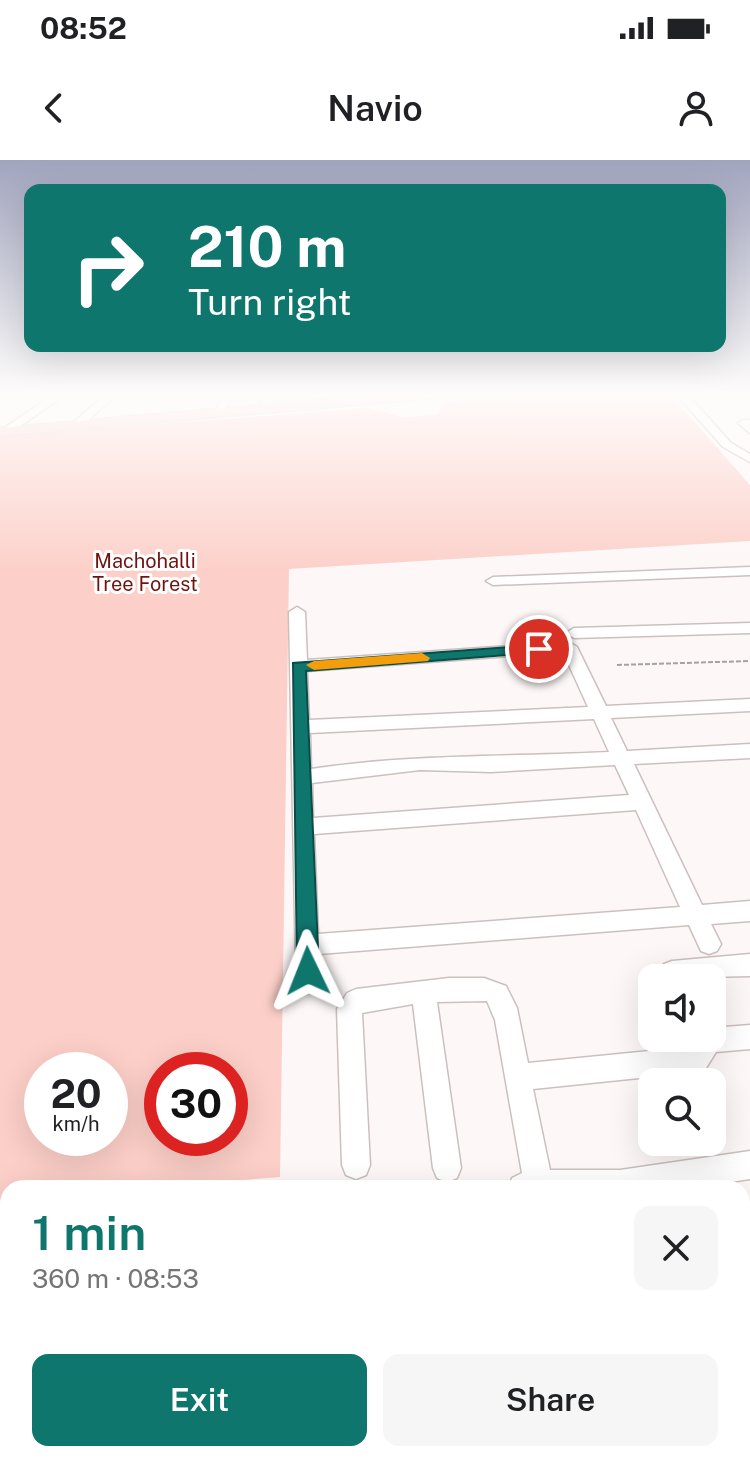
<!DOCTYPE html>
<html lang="en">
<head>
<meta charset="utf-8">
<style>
  :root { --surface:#fff; --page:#f6f6f6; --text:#202124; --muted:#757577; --accent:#0f766e }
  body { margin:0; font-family:"Public Sans",sans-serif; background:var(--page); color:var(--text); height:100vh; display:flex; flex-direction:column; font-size:30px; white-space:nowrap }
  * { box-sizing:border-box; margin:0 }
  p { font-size:26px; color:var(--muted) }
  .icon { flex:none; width:44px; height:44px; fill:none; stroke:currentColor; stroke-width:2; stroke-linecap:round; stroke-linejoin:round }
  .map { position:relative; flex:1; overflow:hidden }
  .drawer { position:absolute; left:0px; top:1020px; width:750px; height:282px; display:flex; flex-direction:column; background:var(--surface); border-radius:24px 24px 0 0; box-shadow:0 8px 32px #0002 }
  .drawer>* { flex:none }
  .guide { position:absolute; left:24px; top:24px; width:702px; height:168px; border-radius:16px; box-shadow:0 8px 32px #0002; background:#0f766e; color:#fff; overflow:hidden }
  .buttons { position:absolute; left:638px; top:804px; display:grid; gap:16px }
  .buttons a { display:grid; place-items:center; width:88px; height:88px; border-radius:16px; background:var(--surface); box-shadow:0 8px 32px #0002; font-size:40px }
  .speed { position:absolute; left:24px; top:892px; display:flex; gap:16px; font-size:40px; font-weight:700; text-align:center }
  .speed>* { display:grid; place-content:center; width:104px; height:104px; border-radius:50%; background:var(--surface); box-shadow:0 8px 32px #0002; line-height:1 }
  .speed small { font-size:20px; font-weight:400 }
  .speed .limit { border:12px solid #d22; background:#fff; color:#111 }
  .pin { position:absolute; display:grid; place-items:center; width:68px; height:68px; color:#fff; margin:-34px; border:4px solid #fff; border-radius:50%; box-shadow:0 2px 8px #0007 }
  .me { position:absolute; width:88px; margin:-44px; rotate:358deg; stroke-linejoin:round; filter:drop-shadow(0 0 6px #0008) }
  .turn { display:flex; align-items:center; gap:28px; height:168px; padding:0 32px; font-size:36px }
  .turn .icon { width:104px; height:104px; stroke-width:2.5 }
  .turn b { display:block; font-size:56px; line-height:68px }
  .round { display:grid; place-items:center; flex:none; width:84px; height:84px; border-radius:16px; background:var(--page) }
  .head { display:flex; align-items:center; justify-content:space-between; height:136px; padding:0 32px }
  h1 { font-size:48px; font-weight:600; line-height:60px; color:var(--accent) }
  .action { display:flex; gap:16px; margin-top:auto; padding:16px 32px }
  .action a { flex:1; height:92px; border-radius:16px; background:var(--accent); color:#fff; font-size:32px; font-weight:600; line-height:92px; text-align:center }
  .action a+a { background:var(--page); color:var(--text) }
  .status { display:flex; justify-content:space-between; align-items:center; height:56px; padding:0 40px; background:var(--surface); direction:ltr }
  .status svg { height:22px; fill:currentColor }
  header { display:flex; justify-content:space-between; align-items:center; height:104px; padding:0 32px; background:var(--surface); font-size:36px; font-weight:600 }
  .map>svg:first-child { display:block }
  .green { fill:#fccfc8; fill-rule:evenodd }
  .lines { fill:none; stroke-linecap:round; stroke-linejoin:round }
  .minor-casing { stroke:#ccc0be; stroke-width:3 }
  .major-casing { stroke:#d7d6d6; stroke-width:3 }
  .path { stroke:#a7a2a1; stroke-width:2; stroke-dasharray:5 2; stroke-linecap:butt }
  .minor { fill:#fff; fill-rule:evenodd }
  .major { fill:#fbd3cd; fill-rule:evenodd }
  .route { fill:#0f766e; stroke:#0a4d48; stroke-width:2 }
  .slow { fill:#f59e0b }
  .labels { text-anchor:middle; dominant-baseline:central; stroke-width:6; stroke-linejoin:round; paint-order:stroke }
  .far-park-label { font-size:20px; fill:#6f1511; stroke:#fff }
</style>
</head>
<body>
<div class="status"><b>08:52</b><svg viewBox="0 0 49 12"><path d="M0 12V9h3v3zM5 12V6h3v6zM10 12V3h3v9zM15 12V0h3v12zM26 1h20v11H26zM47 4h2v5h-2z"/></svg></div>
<header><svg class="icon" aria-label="back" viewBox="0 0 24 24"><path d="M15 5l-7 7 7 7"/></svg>Navio<svg class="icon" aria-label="person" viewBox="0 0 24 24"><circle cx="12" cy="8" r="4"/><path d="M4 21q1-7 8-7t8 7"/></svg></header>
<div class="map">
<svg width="750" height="1301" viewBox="0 0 750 1301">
  <rect width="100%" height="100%" fill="#fdf8f7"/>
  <path class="green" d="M527,234H670L750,325V381L289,409L280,1017L145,1028H8V1039L0,1040V276L368,248L402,257L436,255L445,242ZM42,910H110V978H42ZM162,910H230V978H162Z"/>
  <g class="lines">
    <defs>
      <g id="minor">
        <path d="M54,234H66L15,270H7V266Z"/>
        <path d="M106,234H117L83,265H75V261Z"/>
        <path d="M225,234H235L222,253H214Z"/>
        <path d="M266,234H276L270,247L265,250L260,247Z"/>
        <path d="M676,234H687L731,283L750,294V302L723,287Z"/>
        <path d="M743,260H750V273L738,263Z"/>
        <path d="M750,407V415L493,425L486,421L493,417Z"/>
        <path d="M297,447L305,452L307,500L569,482L577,487L606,546L750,539V551L611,558L627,591L750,584V598L634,604L702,745L750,741V761L711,764L721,784L717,791L709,794L701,791L689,765L319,794L320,811L316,819L308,822L300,819L296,811L289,452ZM563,492L588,547L309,560L307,511ZM594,559L609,592C509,597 410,594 311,609L310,573ZM615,605L629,635L313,658L312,623L420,610L491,612ZM636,650L680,747L318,774L314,674Z"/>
        <path d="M750,463V473L574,478L566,473L574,468Z"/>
        <path d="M750,794V816L663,818L660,812L664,804L672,801Z"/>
        <path d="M449,818H484L506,826L517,848L528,903L690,887L687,878H712V868L750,865V889L716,892L706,908L697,912L533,929L550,1010H620L750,991V1019L691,1028H508L512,1018L522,1013L495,860L487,841L437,842L461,1008L457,1018L447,1022L437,1018L433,1008L413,844L362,853L370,1005L366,1015L356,1019L346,1015L342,1005L337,849L347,833L356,829Z"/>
        <rect x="0" y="1073" width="8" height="30"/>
        <path d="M742,1272L750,1276V1301H728L726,1294H742Z"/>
        <path d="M548,1294H584L586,1301H550Z"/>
        <path d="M636,1294H672L674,1301H638Z"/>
      </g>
      <path id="major" d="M389,234H439L433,238L0,276V268Z"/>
    </defs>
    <use href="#minor" class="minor-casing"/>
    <use href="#major" class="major-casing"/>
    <path class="path" d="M617,505L750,501"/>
    <use href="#minor" class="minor"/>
    <use href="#major" class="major"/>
  </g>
  <linearGradient id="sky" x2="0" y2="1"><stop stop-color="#a1a4be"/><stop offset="0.56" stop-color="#fefcfb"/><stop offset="1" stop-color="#fefcfb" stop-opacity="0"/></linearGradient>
  <rect width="750" height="416" fill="url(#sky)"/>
  <path class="route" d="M539,485L544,486V492L306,511L319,811L316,818L308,821L301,818L297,811L293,503Z"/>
  <path class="slow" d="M422,493L430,498L428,501L314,510L306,505L314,501Z"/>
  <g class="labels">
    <g class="far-park-label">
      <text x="145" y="401">Machohalli<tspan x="145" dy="23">Tree Forest</tspan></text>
    </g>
  </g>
</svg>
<div class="buttons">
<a><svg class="icon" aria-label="sound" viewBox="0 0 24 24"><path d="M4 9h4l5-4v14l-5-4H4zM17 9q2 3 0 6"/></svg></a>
<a><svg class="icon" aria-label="search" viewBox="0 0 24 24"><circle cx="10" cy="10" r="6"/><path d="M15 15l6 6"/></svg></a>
</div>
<div class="speed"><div>20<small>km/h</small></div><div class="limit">30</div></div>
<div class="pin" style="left:539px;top:489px;background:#d93025"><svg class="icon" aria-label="arrive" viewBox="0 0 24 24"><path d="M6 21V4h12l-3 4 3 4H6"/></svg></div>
<svg class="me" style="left:308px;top:811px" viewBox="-20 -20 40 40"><path d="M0-17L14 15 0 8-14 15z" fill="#0f766e" stroke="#fff" stroke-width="4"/></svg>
<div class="guide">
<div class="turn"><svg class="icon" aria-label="right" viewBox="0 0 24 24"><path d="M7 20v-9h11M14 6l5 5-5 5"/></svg><div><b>210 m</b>Turn right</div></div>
</div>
<section class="drawer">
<div class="head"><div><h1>1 min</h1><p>360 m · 08:53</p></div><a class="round"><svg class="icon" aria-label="close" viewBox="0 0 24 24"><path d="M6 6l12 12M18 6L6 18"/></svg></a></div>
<div class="action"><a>Exit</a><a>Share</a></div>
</section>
</div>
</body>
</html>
